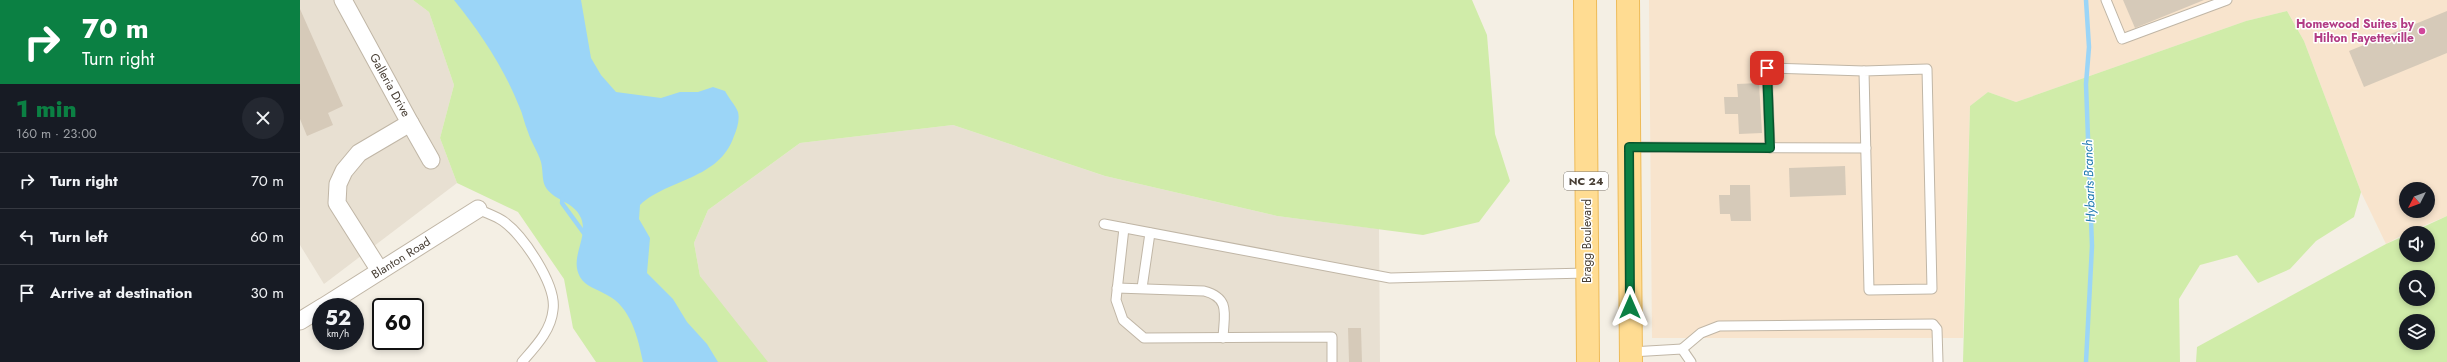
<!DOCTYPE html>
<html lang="en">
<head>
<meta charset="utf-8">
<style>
  :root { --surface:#171b24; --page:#242831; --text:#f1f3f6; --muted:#9ea1a6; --line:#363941; --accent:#0b8043 }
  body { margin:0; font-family:Jost,sans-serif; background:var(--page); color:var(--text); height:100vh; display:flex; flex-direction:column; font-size:15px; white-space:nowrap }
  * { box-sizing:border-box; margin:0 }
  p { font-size:13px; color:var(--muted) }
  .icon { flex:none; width:22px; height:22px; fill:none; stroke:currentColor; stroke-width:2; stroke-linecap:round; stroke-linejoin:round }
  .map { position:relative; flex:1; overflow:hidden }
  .panel { display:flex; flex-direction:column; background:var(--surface); width:300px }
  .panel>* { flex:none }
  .guide { background:#0b8043; color:#fff; overflow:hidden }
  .needle { width:26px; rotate:228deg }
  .fabs { position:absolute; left:2099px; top:182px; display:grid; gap:8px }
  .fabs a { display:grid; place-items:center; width:36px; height:36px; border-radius:50%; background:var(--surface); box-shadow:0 2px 6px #0003; font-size:20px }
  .speed { position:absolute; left:12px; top:298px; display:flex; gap:8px; font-size:20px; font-weight:700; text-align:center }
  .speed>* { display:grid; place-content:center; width:52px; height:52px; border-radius:50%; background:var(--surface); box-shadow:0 2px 6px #0003; line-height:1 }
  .speed small { font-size:10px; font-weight:400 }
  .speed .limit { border:2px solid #111; border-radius:6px; background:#fff; color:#111 }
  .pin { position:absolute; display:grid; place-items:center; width:34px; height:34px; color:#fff; margin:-17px; border-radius:8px; box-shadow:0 2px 6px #0006 }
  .me { position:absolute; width:44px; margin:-22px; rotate:0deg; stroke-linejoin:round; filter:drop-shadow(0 0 3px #0008) }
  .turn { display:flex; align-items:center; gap:14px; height:84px; padding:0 16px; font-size:18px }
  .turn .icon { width:52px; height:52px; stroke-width:2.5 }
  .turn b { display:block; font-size:28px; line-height:34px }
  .round { display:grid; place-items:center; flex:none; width:42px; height:42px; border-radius:21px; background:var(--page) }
  .head { display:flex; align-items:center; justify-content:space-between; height:68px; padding:0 16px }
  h1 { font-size:24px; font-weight:800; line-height:30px; color:var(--accent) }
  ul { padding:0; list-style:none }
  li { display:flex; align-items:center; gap:12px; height:56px; padding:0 16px; border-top:1px solid var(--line) }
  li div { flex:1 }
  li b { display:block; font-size:15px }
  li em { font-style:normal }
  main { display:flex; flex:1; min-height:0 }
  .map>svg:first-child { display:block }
  .residential { fill:#e8e0d2 }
  .commercial { fill:#f8e4cd; fill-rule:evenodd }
  .green { fill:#d0eca9; fill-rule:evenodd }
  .water { fill:#9bd5f7 }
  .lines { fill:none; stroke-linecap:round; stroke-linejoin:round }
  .stream { stroke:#9bd5f7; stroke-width:4.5 }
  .building { fill:#d6cab9 }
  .lane-casing { stroke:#c0b6a6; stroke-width:11 }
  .street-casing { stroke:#c0b6a6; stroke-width:19 }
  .primary-casing { stroke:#eebb58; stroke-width:24 }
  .lane { stroke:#fff; stroke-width:9 }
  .street { stroke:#fff; stroke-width:17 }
  .primary { stroke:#ffdc92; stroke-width:22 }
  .route-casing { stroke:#07532c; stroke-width:10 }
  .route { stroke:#0b8043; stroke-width:7 }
  .hotel-dot { fill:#d1479c; stroke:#fff; stroke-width:1.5 }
  .labels { text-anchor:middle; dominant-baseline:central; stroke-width:3; stroke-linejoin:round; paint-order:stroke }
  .shield { fill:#fff; stroke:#7e7871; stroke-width:1 }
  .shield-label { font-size:11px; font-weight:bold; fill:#473e34 }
  .hotel-label { font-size:12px; font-weight:bold; fill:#b23c85; stroke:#fff; text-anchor:end }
  .street-label { font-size:12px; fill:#473e34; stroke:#fff }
  .water-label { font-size:13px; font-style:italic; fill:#227bb3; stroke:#fff }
</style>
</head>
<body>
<main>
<section class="panel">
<div class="guide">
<div class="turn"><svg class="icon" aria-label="right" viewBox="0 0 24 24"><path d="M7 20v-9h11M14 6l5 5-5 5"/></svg><div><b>70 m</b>Turn right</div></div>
</div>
<div class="head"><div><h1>1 min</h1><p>160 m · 23:00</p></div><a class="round"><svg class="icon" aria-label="close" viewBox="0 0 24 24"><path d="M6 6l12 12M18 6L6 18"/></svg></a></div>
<ul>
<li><svg class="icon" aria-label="right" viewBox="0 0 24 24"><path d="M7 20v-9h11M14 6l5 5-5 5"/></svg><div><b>Turn right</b></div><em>70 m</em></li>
<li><svg class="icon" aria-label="left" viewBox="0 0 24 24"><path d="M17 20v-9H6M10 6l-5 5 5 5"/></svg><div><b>Turn left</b></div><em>60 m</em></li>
<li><svg class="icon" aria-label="arrive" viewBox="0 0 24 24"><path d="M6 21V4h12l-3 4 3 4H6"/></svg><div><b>Arrive at destination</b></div><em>30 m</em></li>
</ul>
</section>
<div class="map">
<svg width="2147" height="362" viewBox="0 0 2147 362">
  <rect width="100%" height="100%" fill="#f4efe4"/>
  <g class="residential">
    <path d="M0,0H113L129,12L154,85L140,138L157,183L24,284L0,245Z"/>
    <path d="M653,125L805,176L977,216L1079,229L1080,362H459L400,276L394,243L408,210L500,143Z"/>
  </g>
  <path class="commercial" d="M1349,0H2147V216L2106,233L2086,244L2061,192L2004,41L1987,11L1946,21L1716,102L1688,92L1670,106L1663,338H1352ZM2106,189H2128V211H2106Z"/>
  <g class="green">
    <path d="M113,0H1172L1187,35L1195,134L1210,181L1179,222L1123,235L977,216L805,176L653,125L500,143L408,210L394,243L400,276L468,362H296L273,328L264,279L218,212L157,183L140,138L154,85L129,12Z"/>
    <path d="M1987,11L2004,41L2061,192L2054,217L2016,241L1990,269L1958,283L1937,255L1900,265L1879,299L1880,362H1663L1670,106L1688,92L1716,102L1946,21Z"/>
    <path d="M2147,216V362H1896L1897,347L2086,244L2106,235V255H2128V233H2110ZM2106,277H2128V299H2106ZM2106,321H2128V343H2106Z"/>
  </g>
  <path class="water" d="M154,0H281L291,58L301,75L316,92L361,98L380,92H398L413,87L425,91C428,97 435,105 438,112C440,120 437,129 434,136C419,180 369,178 340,205L339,219L350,238L347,273L373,299L387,322L407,344L418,362H343C338,338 331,307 307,295C297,289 286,287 280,277C269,257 289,238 281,218C274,201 253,201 245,186C242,180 243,170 241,162C238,152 231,142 228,132C224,123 223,114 219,106C204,68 180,32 154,0Z"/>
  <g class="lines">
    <g class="stream">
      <path d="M263,195L262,203L286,236"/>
      <path d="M1786,362L1792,246L1786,84L1789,47L1786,0"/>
    </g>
  </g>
  <g class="building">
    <path d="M1823,0H1904L1835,28Z"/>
    <path d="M0,9L43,106L28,113L33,125L7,136L0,119Z"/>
    <path d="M2147,11V53L2064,87L2049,51Z"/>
    <path d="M1459,83L1462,133L1439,134L1438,114H1425L1424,97H1438L1437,84Z"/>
    <path d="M1545,166L1546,195L1490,197L1489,168Z"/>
    <path d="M1430,185H1450L1451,221H1431L1430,214H1420L1419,195H1430Z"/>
    <path d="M1048,328H1061L1062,362H1049Z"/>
  </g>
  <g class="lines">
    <defs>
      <g id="lane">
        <path d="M1806,0L1822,39L1927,0"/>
        <path d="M1627,69L1632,289L1569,290L1564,71Z"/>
        <path d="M1329,147L1566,148"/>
        <path d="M1470,148L1467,68L1564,71"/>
        <path d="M178,209C186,213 196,216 203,221C223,235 257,285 253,310C251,331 235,347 222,362"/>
        <path d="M804,224L1090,278L1287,273"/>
        <path d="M824,228L816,300L823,320L844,338L1032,337V362"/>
        <path d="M817,288L904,291C931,298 924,315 923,338"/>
        <path d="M842,288L850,233"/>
        <path d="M1382,349L1401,333L1419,326L1633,324L1637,329L1638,362"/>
        <path d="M1331,352L1382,349L1391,362"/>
      </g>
      <g id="street">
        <path d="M43,0L110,123L59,153L44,171L38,184L37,203L80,271"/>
        <path d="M110,123L131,160"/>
        <path d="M23,307L178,209"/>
        <path d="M0,321L21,308"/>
      </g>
      <g id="primary">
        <path d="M1285,0L1288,362"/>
        <path d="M1328,0L1331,362"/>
      </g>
    </defs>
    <use href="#lane" class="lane-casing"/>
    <use href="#street" class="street-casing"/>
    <use href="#primary" class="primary-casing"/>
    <use href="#lane" class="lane"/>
    <use href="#street" class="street"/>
    <use href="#primary" class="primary"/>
  </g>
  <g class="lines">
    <defs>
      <path id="route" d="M1330,307L1329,147L1470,148L1467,68"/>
    </defs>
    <use href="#route" class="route-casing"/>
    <use href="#route" class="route"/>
  </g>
  <circle class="hotel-dot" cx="2122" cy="31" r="4"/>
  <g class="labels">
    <rect class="shield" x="1264" y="172" width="44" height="18" rx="3"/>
    <g class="shield-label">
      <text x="1286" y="181">NC 24</text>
    </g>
    <g class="hotel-label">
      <text x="2114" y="24">Homewood Suites by<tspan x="2114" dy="14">Hilton Fayetteville</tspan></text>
    </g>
    <g class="street-label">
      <text transform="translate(90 85) rotate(61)">Galleria Drive</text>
      <text transform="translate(1287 241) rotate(-90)">Bragg Boulevard</text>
      <text transform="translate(101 258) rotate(-32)">Blanton Road</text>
    </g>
    <g class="water-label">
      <text transform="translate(1789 181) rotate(-92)">Hybarts Branch</text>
    </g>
  </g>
</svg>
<div class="fabs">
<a><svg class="needle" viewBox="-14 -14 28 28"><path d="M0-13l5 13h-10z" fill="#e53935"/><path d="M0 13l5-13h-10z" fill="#9ea1a6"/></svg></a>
<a><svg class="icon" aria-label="sound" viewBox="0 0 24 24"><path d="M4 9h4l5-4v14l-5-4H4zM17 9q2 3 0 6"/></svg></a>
<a><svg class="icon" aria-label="search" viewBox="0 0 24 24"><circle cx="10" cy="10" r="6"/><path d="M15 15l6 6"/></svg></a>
<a><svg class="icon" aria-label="layers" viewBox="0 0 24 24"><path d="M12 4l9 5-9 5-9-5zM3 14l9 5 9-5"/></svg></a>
</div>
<div class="speed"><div>52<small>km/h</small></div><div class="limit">60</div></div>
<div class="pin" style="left:1467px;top:68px;background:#d93025"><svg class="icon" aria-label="arrive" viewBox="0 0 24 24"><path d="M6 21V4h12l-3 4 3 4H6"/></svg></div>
<svg class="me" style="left:1330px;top:307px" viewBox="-20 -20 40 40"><path d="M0-17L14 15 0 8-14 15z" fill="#0b8043" stroke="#fff" stroke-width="4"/></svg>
</div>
</main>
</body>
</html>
